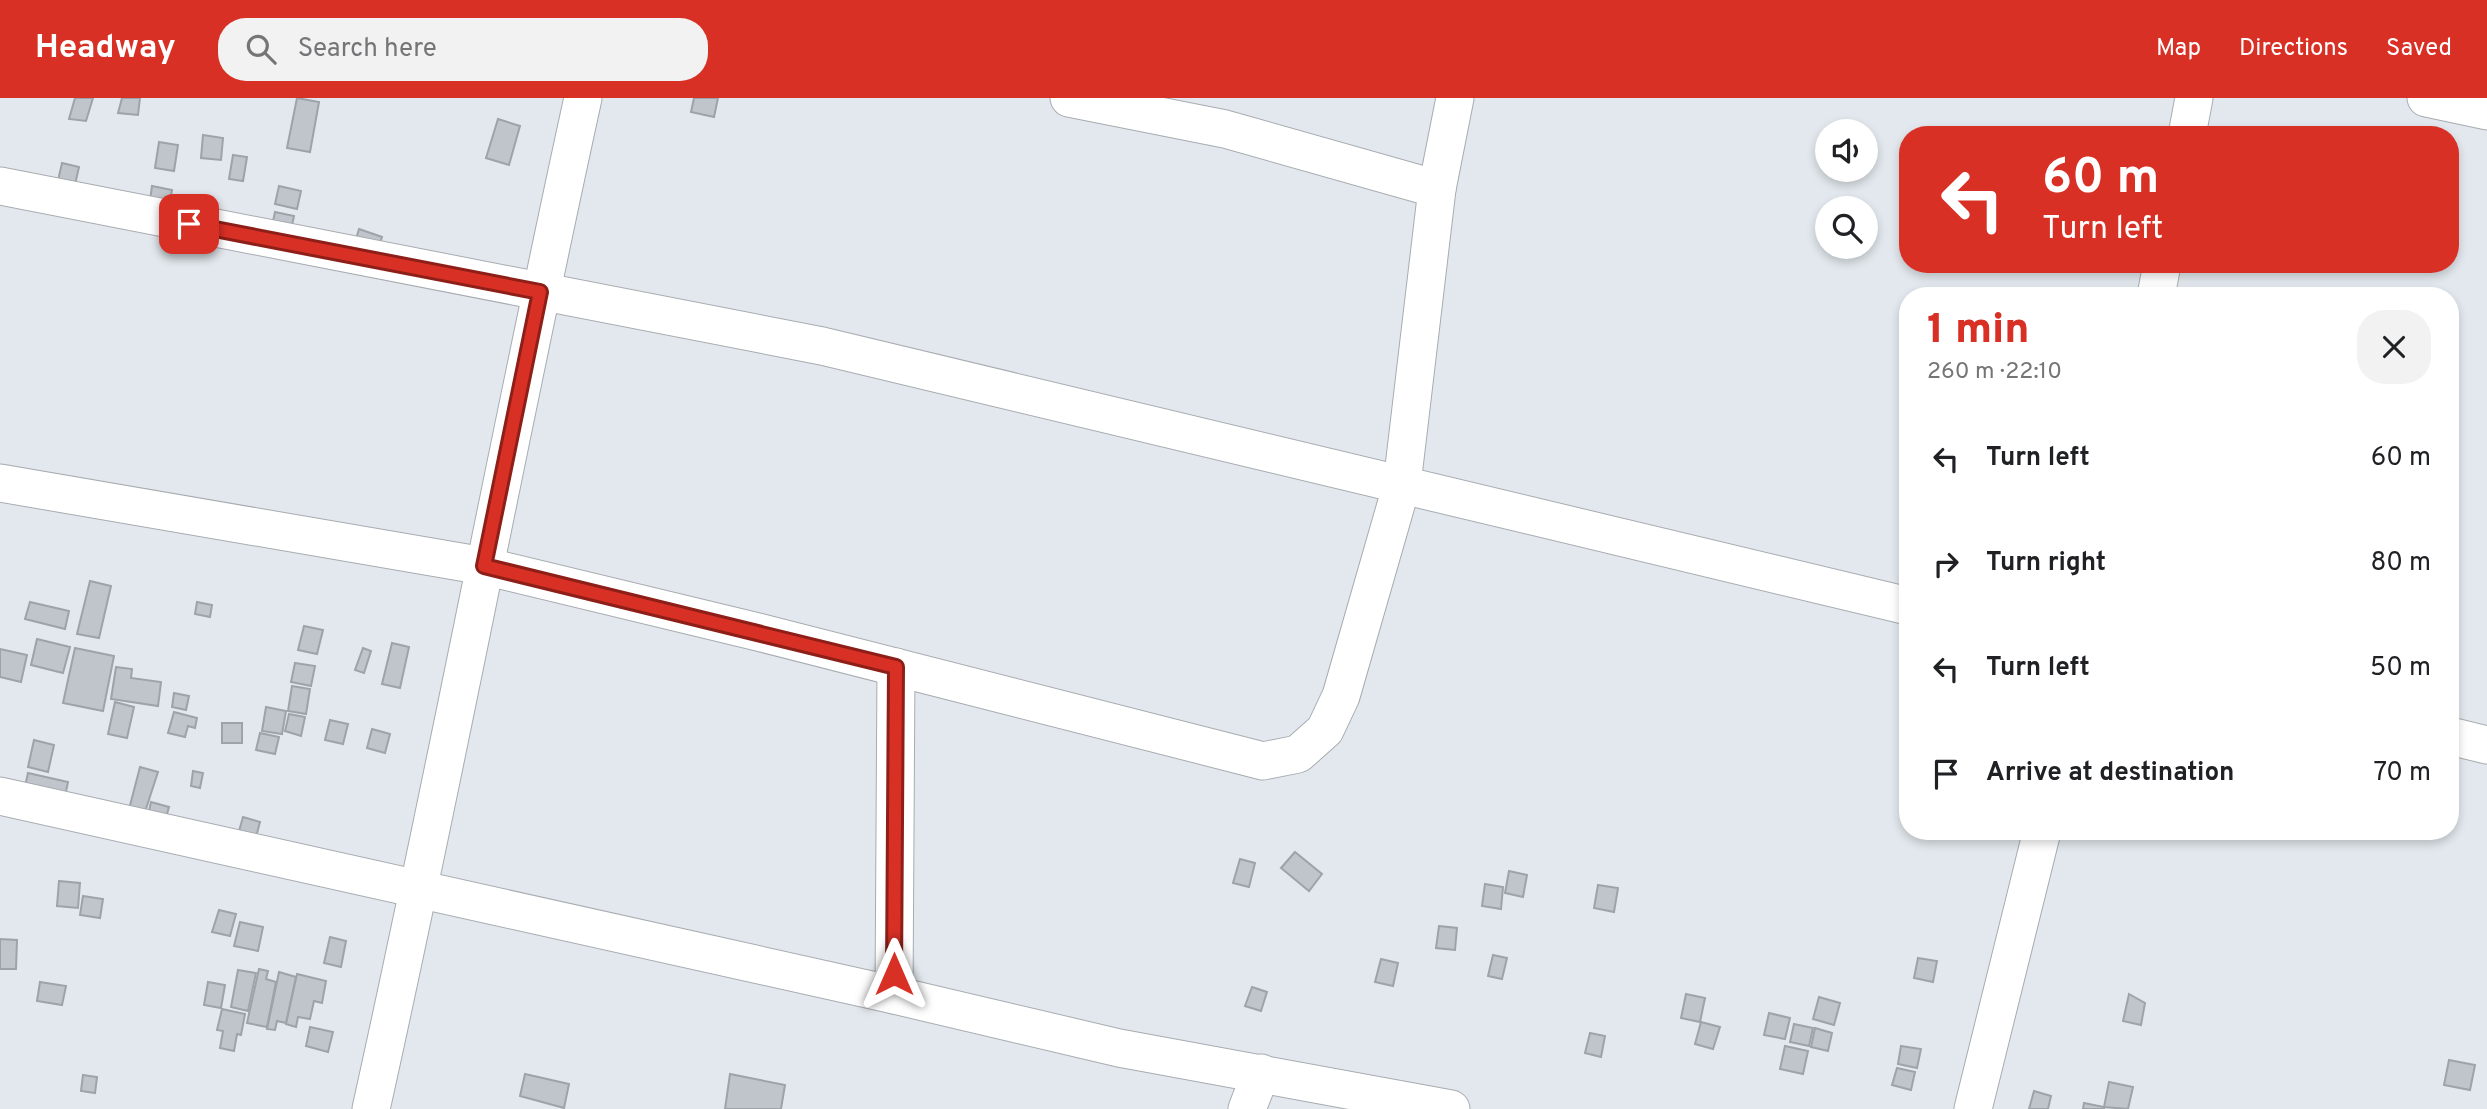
<!DOCTYPE html>
<html lang="en">
<head>
<meta charset="utf-8">
<style>
  :root { --surface:#fff; --page:#f2f2f2; --text:#202124; --muted:#757577; --accent:#d93025 }
  body { margin:0; font-family:Overpass,sans-serif; background:var(--page); color:var(--text); height:100vh; display:flex; flex-direction:column; font-size:26px; white-space:nowrap }
  * { box-sizing:border-box; margin:0 }
  p { font-size:23px; color:var(--muted) }
  .icon { flex:none; width:38px; height:38px; fill:none; stroke:currentColor; stroke-width:2; stroke-linecap:round; stroke-linejoin:round }
  .map { position:relative; flex:1; overflow:hidden }
  .side { position:absolute; left:1899px; top:189px; width:560px; height:553px; display:flex; flex-direction:column; background:var(--surface); border-radius:28px; box-shadow:0 4px 10px #0003 }
  .side>* { flex:none }
  .top-card { position:absolute; left:1899px; top:28px; width:560px; height:147px; border-radius:28px; box-shadow:0 4px 10px #0003; background:#d93025; color:#fff; overflow:hidden }
  .tools { position:absolute; left:1815px; top:21px; display:grid; gap:14px }
  .tools a { display:grid; place-items:center; width:63px; height:63px; border-radius:50%; background:var(--surface); box-shadow:0 4px 10px #0003; font-size:35px }
  .pin { position:absolute; display:grid; place-items:center; width:60px; height:60px; color:#fff; margin:-30px; border-radius:14px; box-shadow:0 4px 10px #0006 }
  .me { position:absolute; width:77px; margin:-38px; rotate:0deg; stroke-linejoin:round; filter:drop-shadow(0 0 5px #0008) }
  .turn { display:flex; align-items:center; gap:24px; height:147px; padding:0 28px; font-size:32px }
  .turn .icon { width:91px; height:91px; stroke-width:2.5 }
  .turn b { display:block; font-size:49px; line-height:60px }
  .round { display:grid; place-items:center; flex:none; width:74px; height:74px; border-radius:28px; background:var(--page) }
  .headline { display:flex; align-items:center; justify-content:space-between; height:119px; padding:0 28px }
  h1 { font-size:42px; font-weight:800; line-height:52px; color:var(--accent) }
  ul { padding:0; list-style:none }
  li { display:flex; align-items:center; gap:21px; height:105px; padding:0 28px }
  li div { flex:1 }
  li b { display:block; font-size:26px }
  li em { font-style:normal }
  header { display:flex; align-items:center; gap:42px; box-sizing:border-box; height:98px; padding:0 35px; background:var(--accent); color:#fff }
  header strong { font-size:33px }
  nav { display:flex; gap:38px; margin-inline-start:auto; font-size:24px }
  .search { width:490px; height:63px; background:var(--page); display:flex; align-items:center; gap:18px; box-sizing:border-box; padding:0 24px; border-radius:28px; color:var(--muted); font-size:26px }
  .map>svg:first-child { display:block }
  .building { fill:#bfc5ca; stroke:#9da3a8; stroke-width:2 }
  .lines { fill:none; stroke-linecap:round; stroke-linejoin:round }
  .minor-casing { stroke:#a7acb1; stroke-width:39 }
  .minor { stroke:#fff; stroke-width:37 }
  .route-casing { stroke:#8d1f18; stroke-width:18 }
  .route { stroke:#d93025; stroke-width:12 }
</style>
</head>
<body>
<header>
<strong>Headway</strong>
<div class="search"><svg class="icon" aria-label="search" viewBox="0 0 24 24"><circle cx="10" cy="10" r="6"/><path d="M15 15l6 6"/></svg>Search here</div>
<nav><a>Map</a><a>Directions</a><a>Saved</a></nav>
</header>
<div class="map">
<svg width="2487" height="1011" viewBox="0 0 2487 1011">
  <rect width="100%" height="100%" fill="#e2e8ed"/>
  <g class="building">
    <path d="M75,0H93L86,23L69,21Z"/>
    <path d="M122,0H140L138,17L118,15Z"/>
    <path d="M297,0L319,4L310,54L287,50Z"/>
    <path d="M694,0H718L714,19L691,14Z"/>
    <path d="M498,21L520,28L509,67L486,60Z"/>
    <path d="M203,37L223,40L221,62L201,60Z"/>
    <path d="M159,44L178,47L174,73L155,70Z"/>
    <path d="M233,57L247,59L243,83L229,81Z"/>
    <path d="M62,65L79,69L74,91L57,87Z"/>
    <path d="M152,88L172,92L168,113L149,110Z"/>
    <path d="M279,88L301,93L297,111L275,106Z"/>
    <path d="M275,114L294,118L289,141L270,137Z"/>
    <path d="M359,131L382,139L376,158L353,151Z"/>
    <path d="M90,483L111,488L99,540L77,536Z"/>
    <path d="M30,504L69,513L65,531L25,521Z"/>
    <path d="M197,504L212,507L210,519L195,516Z"/>
    <path d="M304,528L323,532L317,556L298,552Z"/>
    <path d="M37,541L70,549L63,575L31,567Z"/>
    <path d="M392,545L409,549L400,590L382,586Z"/>
    <path d="M75,550L114,558L103,613L63,605Z"/>
    <path d="M363,550L371,553L364,575L355,572Z"/>
    <path d="M0,551L27,557L21,584L0,579Z"/>
    <path d="M295,565L315,568L311,588L291,584Z"/>
    <path d="M116,569L132,571L131,580L161,584L158,608L111,601Z"/>
    <path d="M292,588L310,591L306,616L288,613Z"/>
    <path d="M174,595L189,598L186,612L172,609Z"/>
    <path d="M115,604L134,609L127,640L108,636Z"/>
    <path d="M266,609L286,613L282,636L262,633Z"/>
    <path d="M174,614L197,620L195,630L188,628L185,639L168,635Z"/>
    <path d="M289,616L305,619L301,638L285,633Z"/>
    <path d="M330,622L348,626L343,646L325,642Z"/>
    <rect x="222" y="625" width="20" height="20"/>
    <path d="M372,631L390,636L385,655L367,650Z"/>
    <path d="M260,635L279,639L275,656L256,652Z"/>
    <path d="M34,642L54,647L48,674L28,669Z"/>
    <path d="M140,669L158,674L142,723L127,719Z"/>
    <path d="M193,673L203,675L200,690L191,688Z"/>
    <path d="M28,675L68,684L63,708L23,698Z"/>
    <path d="M151,704L169,709L165,723L146,726Z"/>
    <path d="M243,719L260,724L256,739L239,733Z"/>
    <path d="M1295,754L1322,776L1309,793L1281,770Z"/>
    <path d="M1240,761L1255,765L1249,789L1233,785Z"/>
    <path d="M1509,773L1527,777L1523,799L1505,795Z"/>
    <path d="M59,783L80,785L78,810L57,808Z"/>
    <path d="M1485,786L1503,789L1501,811L1482,808Z"/>
    <path d="M1598,787L1618,790L1614,814L1594,810Z"/>
    <path d="M83,798L103,801L100,820L80,817Z"/>
    <path d="M219,812L236,816L230,838L212,834Z"/>
    <path d="M240,824L263,829L258,853L234,848Z"/>
    <path d="M1439,828L1457,830L1455,852L1436,850Z"/>
    <path d="M330,839L346,843L341,869L324,865Z"/>
    <path d="M0,841L17,842L16,871H0Z"/>
    <path d="M1493,857L1507,860L1502,881L1488,878Z"/>
    <path d="M1918,860L1937,863L1933,884L1914,880Z"/>
    <path d="M1381,861L1398,865L1393,888L1375,884Z"/>
    <path d="M259,871L268,873L266,881L276,884L267,929L247,925Z"/>
    <path d="M238,872L256,875L248,913L231,909Z"/>
    <path d="M279,874L296,879L286,925L277,923L275,932L267,931Z"/>
    <path d="M297,876L326,883L322,905L314,903L310,921L298,919L296,929L286,926Z"/>
    <path d="M40,884L66,888L62,907L37,903Z"/>
    <path d="M208,884L225,887L221,910L204,907Z"/>
    <path d="M1252,889L1267,894L1261,913L1245,908Z"/>
    <path d="M1686,896L1705,900L1700,924L1681,920Z"/>
    <path d="M2129,896L2145,905L2141,927L2123,923Z"/>
    <path d="M1819,899L1840,905L1834,927L1813,921Z"/>
    <path d="M222,911L245,916L241,937L237,936L234,953L220,950L223,933L217,932Z"/>
    <path d="M1769,915L1790,920L1785,941L1764,937Z"/>
    <path d="M1701,924L1720,929L1713,951L1695,946Z"/>
    <path d="M1794,926L1813,930L1809,948L1790,944Z"/>
    <path d="M310,929L333,934L328,954L306,948Z"/>
    <path d="M1815,930L1832,935L1828,953L1811,949Z"/>
    <path d="M1590,935L1605,938L1601,959L1585,955Z"/>
    <path d="M1785,948L1808,953L1803,976L1780,971Z"/>
    <path d="M1901,948L1921,951L1917,970L1898,966Z"/>
    <path d="M2449,962L2475,967L2470,992L2444,987Z"/>
    <path d="M1897,970L1915,974L1911,992L1892,987Z"/>
    <path d="M525,976L569,986L564,1010L520,998Z"/>
    <path d="M730,976L785,987L781,1011H725Z"/>
    <path d="M83,977L97,979L95,995L81,993Z"/>
    <path d="M2109,984L2133,989L2128,1011L2104,1009Z"/>
    <path d="M2034,993L2051,998L2048,1011H2029Z"/>
    <path d="M2084,1005L2104,1009V1011H2083Z"/>
  </g>
  <g class="lines">
    <defs>
      <g id="minor">
        <path d="M1069,0L1225,31L1437,91"/>
        <path d="M2426,0L2487,13"/>
        <path d="M2187,37L2194,0"/>
        <path d="M0,88L822,248L1908,508"/>
        <path d="M2156,198L2162,166"/>
        <path d="M0,385L484,468L758,534L1263,663L1298,656L1325,632L1341,598L1402,386L1437,91L1455,0"/>
        <path d="M2450,638L2487,647"/>
        <path d="M0,698L894,897L1119,950L1451,1011"/>
        <path d="M894,897L896,569"/>
        <path d="M371,1011C446,675 509,336 583,0"/>
        <path d="M1247,1011L1261,975"/>
        <path d="M1973,1011L2042,733"/>
      </g>
    </defs>
    <use href="#minor" class="minor-casing"/>
    <use href="#minor" class="minor"/>
  </g>
  <g class="lines">
    <defs>
      <path id="route" d="M189,126L540,194L484,468L896,569L894,876"/>
    </defs>
    <use href="#route" class="route-casing"/>
    <use href="#route" class="route"/>
  </g>
</svg>
<div class="tools">
<a><svg class="icon" aria-label="sound" viewBox="0 0 24 24"><path d="M4 9h4l5-4v14l-5-4H4zM17 9q2 3 0 6"/></svg></a>
<a><svg class="icon" aria-label="search" viewBox="0 0 24 24"><circle cx="10" cy="10" r="6"/><path d="M15 15l6 6"/></svg></a>
</div>
<div class="pin" style="left:189px;top:126px;background:#d93025"><svg class="icon" aria-label="arrive" viewBox="0 0 24 24"><path d="M6 21V4h12l-3 4 3 4H6"/></svg></div>
<svg class="me" style="left:894px;top:876px" viewBox="-20 -20 40 40"><path d="M0-17L14 15 0 8-14 15z" fill="#d93025" stroke="#fff" stroke-width="4"/></svg>
<div class="top-card">
<div class="turn"><svg class="icon" aria-label="left" viewBox="0 0 24 24"><path d="M17 20v-9H6M10 6l-5 5 5 5"/></svg><div><b>60 m</b>Turn left</div></div>
</div>
<section class="side">
<div class="headline"><div><h1>1 min</h1><p>260 m · 22:10</p></div><a class="round"><svg class="icon" aria-label="close" viewBox="0 0 24 24"><path d="M6 6l12 12M18 6L6 18"/></svg></a></div>
<ul>
<li><svg class="icon" aria-label="left" viewBox="0 0 24 24"><path d="M17 20v-9H6M10 6l-5 5 5 5"/></svg><div><b>Turn left</b></div><em>60 m</em></li>
<li><svg class="icon" aria-label="right" viewBox="0 0 24 24"><path d="M7 20v-9h11M14 6l5 5-5 5"/></svg><div><b>Turn right</b></div><em>80 m</em></li>
<li><svg class="icon" aria-label="left" viewBox="0 0 24 24"><path d="M17 20v-9H6M10 6l-5 5 5 5"/></svg><div><b>Turn left</b></div><em>50 m</em></li>
<li><svg class="icon" aria-label="arrive" viewBox="0 0 24 24"><path d="M6 21V4h12l-3 4 3 4H6"/></svg><div><b>Arrive at destination</b></div><em>70 m</em></li>
</ul>
</section>
</div>
</body>
</html>
